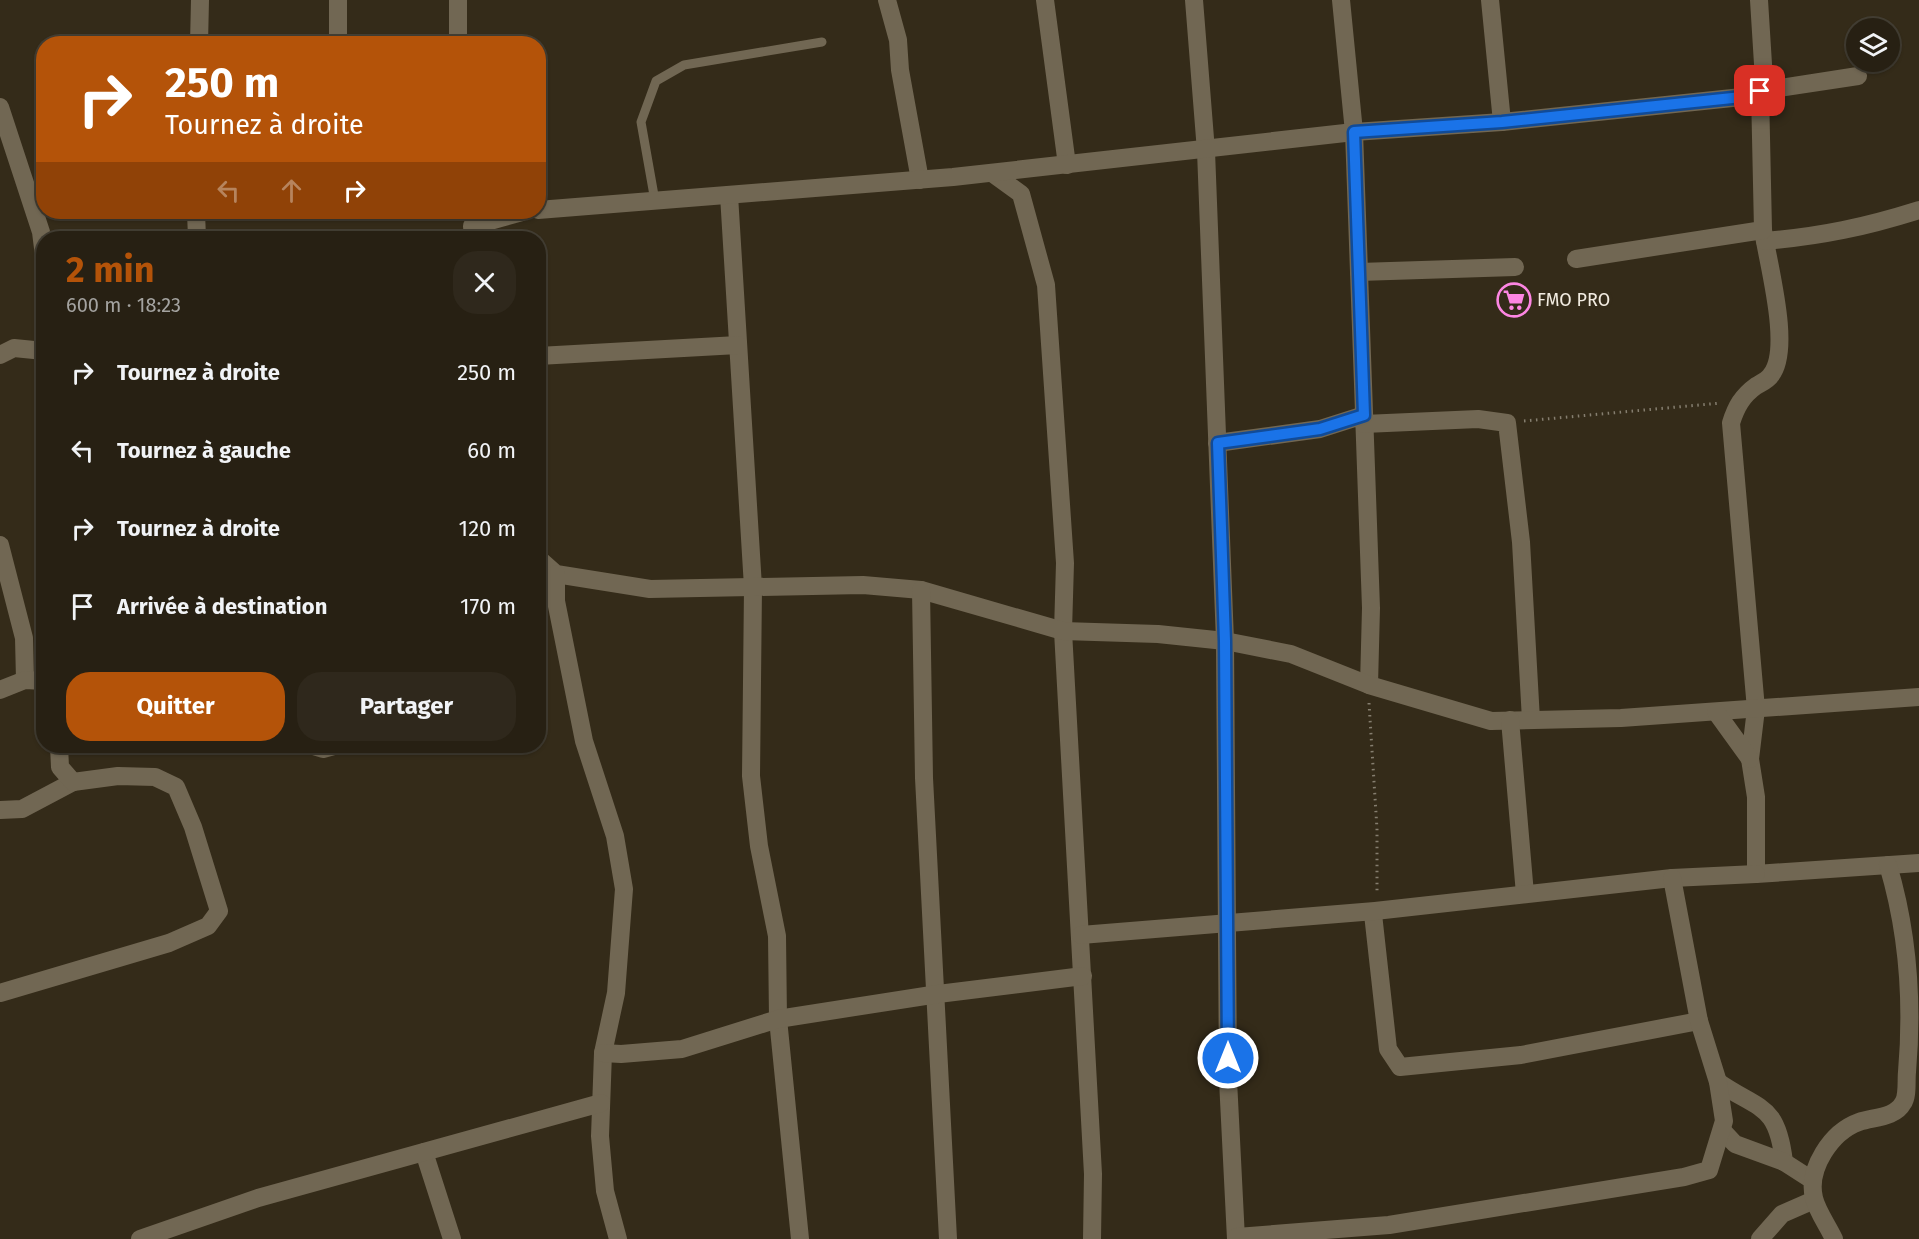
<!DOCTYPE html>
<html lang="fr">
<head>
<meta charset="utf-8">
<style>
  :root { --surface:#272013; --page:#2f281c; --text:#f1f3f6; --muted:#a4a3a0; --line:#433e33; --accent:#b45309 }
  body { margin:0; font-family:"Fira Sans",sans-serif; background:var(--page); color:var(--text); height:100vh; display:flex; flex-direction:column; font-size:22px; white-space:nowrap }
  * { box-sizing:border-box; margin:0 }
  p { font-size:20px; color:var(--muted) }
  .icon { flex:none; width:33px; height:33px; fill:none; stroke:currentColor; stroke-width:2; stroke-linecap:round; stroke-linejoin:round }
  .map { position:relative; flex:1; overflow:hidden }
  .drawer { position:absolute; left:36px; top:231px; width:510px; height:522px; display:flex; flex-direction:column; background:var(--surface); border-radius:24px; box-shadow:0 2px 4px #0004,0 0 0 2px var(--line) }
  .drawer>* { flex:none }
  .top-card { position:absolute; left:36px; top:36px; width:510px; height:183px; border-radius:24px; box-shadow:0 2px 4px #0004,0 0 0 2px var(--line); background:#b45309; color:#fff; overflow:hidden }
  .controls { position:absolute; left:1846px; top:18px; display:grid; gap:12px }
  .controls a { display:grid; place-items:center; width:54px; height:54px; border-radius:50%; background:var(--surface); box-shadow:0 2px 4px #0004,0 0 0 2px var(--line); font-size:30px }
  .pin { position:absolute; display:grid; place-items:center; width:51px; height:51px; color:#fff; margin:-26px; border-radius:12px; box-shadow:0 3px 9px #0006 }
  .me { position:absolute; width:66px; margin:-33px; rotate:0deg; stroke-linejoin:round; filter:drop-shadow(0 0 4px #0008) }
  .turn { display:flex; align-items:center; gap:21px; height:126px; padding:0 30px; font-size:27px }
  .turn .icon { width:78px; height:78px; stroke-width:2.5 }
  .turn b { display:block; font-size:42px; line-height:51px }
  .lanes { display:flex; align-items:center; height:57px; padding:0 30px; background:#0003; justify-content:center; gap:30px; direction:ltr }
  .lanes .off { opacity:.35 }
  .round { display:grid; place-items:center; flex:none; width:63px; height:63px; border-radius:24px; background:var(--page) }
  .overview { display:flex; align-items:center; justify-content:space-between; height:102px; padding:0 30px }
  h1 { font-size:36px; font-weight:700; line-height:45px; color:var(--accent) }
  .cta { display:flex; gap:12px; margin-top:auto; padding:12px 30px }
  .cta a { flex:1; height:69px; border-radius:24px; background:var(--accent); color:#fff; font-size:24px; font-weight:700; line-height:69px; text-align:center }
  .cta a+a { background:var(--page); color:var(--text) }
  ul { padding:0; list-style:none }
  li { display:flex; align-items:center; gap:18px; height:78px; padding:0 30px }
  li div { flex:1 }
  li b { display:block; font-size:22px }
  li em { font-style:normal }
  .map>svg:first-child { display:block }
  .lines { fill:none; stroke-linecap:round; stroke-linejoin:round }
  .path { stroke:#857e6f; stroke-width:3; stroke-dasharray:1.5 4.5; stroke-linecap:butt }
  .lane { stroke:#716753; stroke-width:9 }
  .street { stroke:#716753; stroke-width:18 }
  .route-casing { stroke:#114b97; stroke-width:15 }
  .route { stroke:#1a73e8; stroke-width:10 }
  .labels { text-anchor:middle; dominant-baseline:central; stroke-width:6; stroke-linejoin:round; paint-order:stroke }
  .poi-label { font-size:18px; fill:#f2ece1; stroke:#342b19; text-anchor:start }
</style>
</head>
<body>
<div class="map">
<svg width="1919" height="1239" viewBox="0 0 1919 1239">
  <rect width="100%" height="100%" fill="#342b19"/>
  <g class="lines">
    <g class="path">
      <path d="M1524,421L1721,403"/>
      <path d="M1369,703L1377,829V894"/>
    </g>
    <path class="lane" d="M655,201L641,122L656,81L684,65L822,42"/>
    <g class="street">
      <path d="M458,0V44"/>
      <path d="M887,0L898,40L900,70L920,180"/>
      <path d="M1045,0L1067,165"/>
      <path d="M1194,0L1206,151L1225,641L1228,1080L1236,1239"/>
      <path d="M1341,0L1354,132L1371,608L1369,685"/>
      <path d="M1490,0L1502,122"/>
      <path d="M199,44L200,0"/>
      <path d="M338,44V0"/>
      <path d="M0,107L41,232L44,256"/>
      <path d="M992,173L1021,194L1046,285L1065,563L1063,631L1093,1174L1092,1239"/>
      <path d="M729,195L753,587L751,776L759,846L777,936L778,1019L800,1239"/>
      <path d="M538,210L953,177L1354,132L1502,122L1742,97L1760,91L1764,80L1759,0"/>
      <path d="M196,212L197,238"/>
      <path d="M1763,230C1768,264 1792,349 1771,375C1768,380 1761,383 1756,386C1742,396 1736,407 1731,423L1756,709L1750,759L1756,797V874L1919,863"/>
      <path d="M473,238L472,226L522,212"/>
      <path d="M1765,241C1822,236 1865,227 1919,210"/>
      <path d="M1576,259L1763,230L1760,91L1858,76"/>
      <path d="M1359,272L1515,267"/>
      <path d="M0,355L14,348L44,351"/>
      <path d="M538,356L738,345"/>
      <path d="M1364,424L1478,419L1507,423L1521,542L1531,720"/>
      <path d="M1217,443L1320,429L1364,415"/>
      <path d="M0,545L24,638L25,680"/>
      <path d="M538,558L556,574L650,589L863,585L921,590L1063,631L1158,634L1225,641L1291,654L1369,685L1491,721L1621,718L1919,697"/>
      <path d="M556,574V601L584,741L615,836L624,889L616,993L603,1053L600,1136L605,1191L618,1239"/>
      <path d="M921,590L924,778L948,1239"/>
      <path d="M0,690L25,680L44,681"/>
      <path d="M1716,712L1750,759"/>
      <path d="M1510,720L1525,894"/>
      <path d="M313,746L323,749L334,746"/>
      <path d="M0,810L22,809L73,782"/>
      <path d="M1375,911L1373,914L1388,1049L1400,1067L1521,1055L1699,1021"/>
      <path d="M1081,935L1375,911L1672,878L1756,874"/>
      <path d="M0,993L169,943L208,926L219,911L193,827L176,787L155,777L118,776L73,782L60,767L59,746"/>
      <path d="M603,1053L621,1054L682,1049L778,1019L938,994L1083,976"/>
      <path d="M1718,1082C1760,1111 1777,1103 1784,1162"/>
      <path d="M1722,1130L1735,1144L1784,1162L1812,1180"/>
      <path d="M424,1152L452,1239"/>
      <path d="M1237,1237L1389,1225L1684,1177L1709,1170L1724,1121L1718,1082L1699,1021L1672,878"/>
      <path d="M140,1239L258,1198L601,1103"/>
      <path d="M1760,1239L1782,1214L1814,1200"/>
      <path d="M1834,1239C1828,1226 1817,1211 1814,1198C1807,1169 1831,1132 1859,1122C1873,1117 1895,1118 1903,1103C1908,1096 1906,1081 1907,1072C1913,1002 1908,932 1888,865"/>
    </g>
  </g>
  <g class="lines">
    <defs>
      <path id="route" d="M1228,1058L1225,641L1218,443L1320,429L1364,415L1354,132L1502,122L1742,97L1760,91"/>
    </defs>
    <use href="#route" class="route-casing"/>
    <use href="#route" class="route"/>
  </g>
  <defs>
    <symbol id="supermarket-ring" viewBox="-11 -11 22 22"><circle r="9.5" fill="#342b19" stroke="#fd86e3" stroke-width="1.5"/><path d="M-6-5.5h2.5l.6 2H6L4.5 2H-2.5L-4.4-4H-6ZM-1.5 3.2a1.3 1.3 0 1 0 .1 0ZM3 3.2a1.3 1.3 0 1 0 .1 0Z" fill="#fd86e3"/></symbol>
  </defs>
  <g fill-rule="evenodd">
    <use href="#supermarket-ring" x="1495" y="281" width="38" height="38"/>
  </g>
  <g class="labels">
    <g class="poi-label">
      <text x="1537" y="300">FMO PRO</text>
    </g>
  </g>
</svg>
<div class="controls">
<a><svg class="icon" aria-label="layers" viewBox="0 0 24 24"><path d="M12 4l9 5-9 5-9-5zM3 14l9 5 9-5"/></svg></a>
</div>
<div class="pin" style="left:1760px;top:91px;background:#d93025"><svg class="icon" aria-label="arrive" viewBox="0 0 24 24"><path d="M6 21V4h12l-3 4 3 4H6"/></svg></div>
<svg class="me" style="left:1228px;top:1058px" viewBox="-20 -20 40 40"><circle r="17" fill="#1a73e8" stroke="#fff" stroke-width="3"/><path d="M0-11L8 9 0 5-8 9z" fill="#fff"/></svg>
<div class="top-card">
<div class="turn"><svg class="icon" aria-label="right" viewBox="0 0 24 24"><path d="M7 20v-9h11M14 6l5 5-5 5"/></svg><div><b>250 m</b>Tournez à droite</div></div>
<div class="lanes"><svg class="icon off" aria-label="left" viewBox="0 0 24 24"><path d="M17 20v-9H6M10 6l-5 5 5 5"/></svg><svg class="icon off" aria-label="ahead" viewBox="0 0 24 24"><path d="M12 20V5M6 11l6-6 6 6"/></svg><svg class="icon" aria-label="right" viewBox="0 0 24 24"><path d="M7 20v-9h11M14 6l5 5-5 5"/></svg></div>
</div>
<section class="drawer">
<div class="overview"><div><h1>2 min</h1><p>600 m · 18:23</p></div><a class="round"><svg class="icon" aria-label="close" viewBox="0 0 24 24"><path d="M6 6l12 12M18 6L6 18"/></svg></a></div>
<ul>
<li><svg class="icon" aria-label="right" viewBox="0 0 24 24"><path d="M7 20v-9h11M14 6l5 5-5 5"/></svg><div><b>Tournez à droite</b></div><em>250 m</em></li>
<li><svg class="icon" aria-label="left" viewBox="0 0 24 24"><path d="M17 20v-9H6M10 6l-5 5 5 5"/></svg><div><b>Tournez à gauche</b></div><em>60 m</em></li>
<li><svg class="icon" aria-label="right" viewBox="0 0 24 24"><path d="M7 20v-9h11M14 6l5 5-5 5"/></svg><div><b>Tournez à droite</b></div><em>120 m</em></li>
<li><svg class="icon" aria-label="arrive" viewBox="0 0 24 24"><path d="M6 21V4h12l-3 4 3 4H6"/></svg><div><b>Arrivée à destination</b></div><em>170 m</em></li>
</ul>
<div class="cta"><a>Quitter</a><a>Partager</a></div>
</section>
</div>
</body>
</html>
